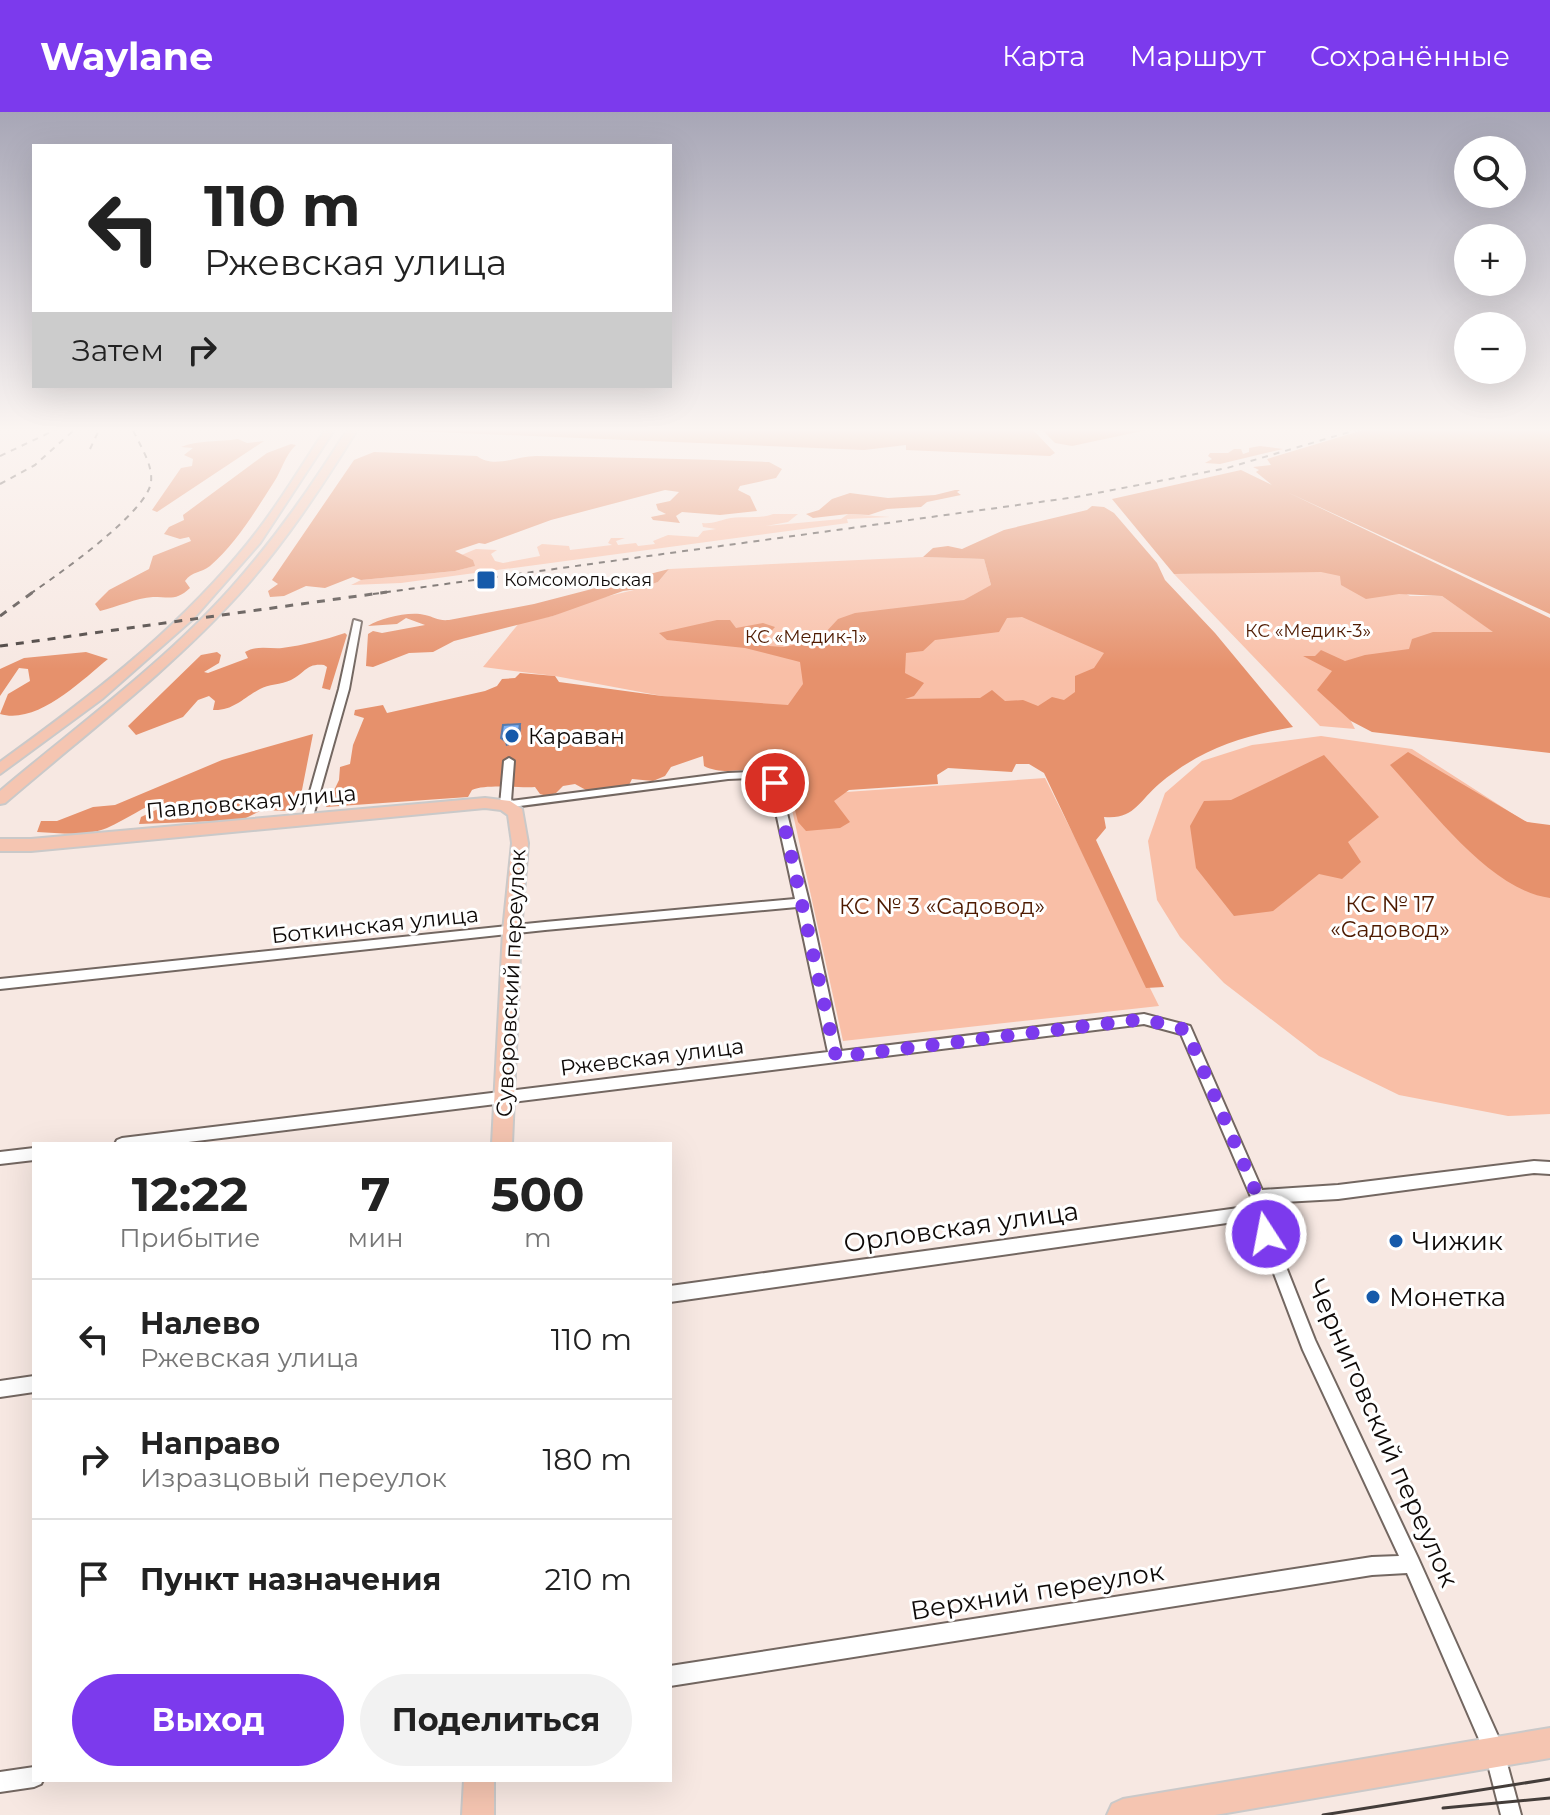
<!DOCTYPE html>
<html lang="ru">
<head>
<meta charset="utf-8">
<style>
  :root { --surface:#fff; --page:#f2f2f2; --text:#222; --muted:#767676; --line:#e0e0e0; --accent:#7c3aed }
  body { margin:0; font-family:Montserrat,sans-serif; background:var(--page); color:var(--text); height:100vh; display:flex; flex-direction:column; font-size:30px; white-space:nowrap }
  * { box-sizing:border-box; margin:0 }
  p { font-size:26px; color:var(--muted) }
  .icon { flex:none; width:44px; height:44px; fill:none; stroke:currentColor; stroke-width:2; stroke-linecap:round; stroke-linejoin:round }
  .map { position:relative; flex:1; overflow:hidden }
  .drawer { position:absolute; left:32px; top:1030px; width:640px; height:640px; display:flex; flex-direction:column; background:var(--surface); border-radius:0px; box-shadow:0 8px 32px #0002 }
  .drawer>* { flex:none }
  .banner { position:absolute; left:32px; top:32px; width:640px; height:244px; border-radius:0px; box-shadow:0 8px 32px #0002; background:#fff; color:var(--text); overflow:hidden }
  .controls { position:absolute; left:1454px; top:24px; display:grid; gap:16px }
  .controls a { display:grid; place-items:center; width:72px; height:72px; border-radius:50%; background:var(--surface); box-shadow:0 8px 32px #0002; font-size:40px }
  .pin { position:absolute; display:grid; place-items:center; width:68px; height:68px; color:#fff; margin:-34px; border:4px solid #fff; border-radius:50%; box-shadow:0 2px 8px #0007 }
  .me { position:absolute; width:88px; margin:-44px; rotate:349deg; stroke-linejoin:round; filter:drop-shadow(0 0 6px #0008) }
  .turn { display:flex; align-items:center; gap:28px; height:168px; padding:0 40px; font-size:36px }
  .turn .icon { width:104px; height:104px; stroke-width:2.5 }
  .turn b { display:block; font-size:56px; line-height:68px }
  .then { display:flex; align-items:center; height:76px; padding:0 40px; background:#0003; gap:16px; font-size:30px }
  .eta { display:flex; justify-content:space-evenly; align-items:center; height:136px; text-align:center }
  .eta b { font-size:48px; font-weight:700; line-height:56px }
  .action { display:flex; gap:16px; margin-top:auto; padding:16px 40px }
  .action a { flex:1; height:92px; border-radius:48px; background:var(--accent); color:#fff; font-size:32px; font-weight:700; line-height:92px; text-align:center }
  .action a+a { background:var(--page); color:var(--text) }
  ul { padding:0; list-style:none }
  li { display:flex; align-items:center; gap:24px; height:120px; padding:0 40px; border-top:2px solid var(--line) }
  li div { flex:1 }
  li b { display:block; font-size:30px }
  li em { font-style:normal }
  header { display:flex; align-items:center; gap:48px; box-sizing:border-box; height:112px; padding:0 40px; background:var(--accent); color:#fff }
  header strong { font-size:38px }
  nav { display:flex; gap:44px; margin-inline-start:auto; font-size:28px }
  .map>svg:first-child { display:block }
  .green { fill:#f9bfa7 }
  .forest { fill:#e6916c; fill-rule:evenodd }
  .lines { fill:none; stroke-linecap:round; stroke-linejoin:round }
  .minor-casing { stroke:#736761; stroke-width:4 }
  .primary-casing { stroke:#cac9c9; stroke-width:4 }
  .minor { fill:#fff; fill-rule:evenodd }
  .primary { fill:#f5c5b1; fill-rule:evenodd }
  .tram { stroke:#443d3a; stroke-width:3 }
  .rail-far1 { stroke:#443d3a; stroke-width:2; stroke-dasharray:6 6; stroke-linecap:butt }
  .rail { stroke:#443d3a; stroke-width:3; stroke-dasharray:8 8; stroke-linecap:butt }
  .shaded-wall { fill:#567bac }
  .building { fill:#7bb0f6; stroke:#567bac; stroke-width:2 }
  .route { stroke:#7c3aed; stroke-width:14; stroke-dasharray:0 25.2 }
  .poi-dot { fill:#165aaa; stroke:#fff; stroke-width:3 }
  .labels { text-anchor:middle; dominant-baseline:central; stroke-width:6; stroke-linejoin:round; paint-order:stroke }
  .far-poi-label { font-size:18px; fill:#0f0a08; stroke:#fff; text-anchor:start }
  .far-park-label { font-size:18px; fill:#4e1a00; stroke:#fff }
  .poi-label { font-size:22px; fill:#0f0a08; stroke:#fff; text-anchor:start }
  .street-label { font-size:22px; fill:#0f0a08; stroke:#fff }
  .park-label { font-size:22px; fill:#4e1a00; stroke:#fff }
  .near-street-label { font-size:26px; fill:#0f0a08; stroke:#fff }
  .near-poi-label { font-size:26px; fill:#0f0a08; stroke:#fff; text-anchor:start }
</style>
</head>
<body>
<header>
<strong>Waylane</strong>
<nav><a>Карта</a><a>Маршрут</a><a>Сохранённые</a></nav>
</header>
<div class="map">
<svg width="1550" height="1703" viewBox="0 0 1550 1703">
  <rect width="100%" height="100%" fill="#f7e8e2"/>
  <g class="green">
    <path d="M773,402H798L788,410L766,414L841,407L848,402L890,405L847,407L848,411L401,471L351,473L361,468L455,459L474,454L473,448L459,444L476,437L497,438L491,442L495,449L503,451L540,444L537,435L542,432L569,434L570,438L612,433L608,431L611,426H625L616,429L618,433L636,431L638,434L655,432L653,429L668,423L698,425L703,419L716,417L703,415L702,411C713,412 718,409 726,407C742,403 757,408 773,402Z"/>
    <path d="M923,445L984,447L991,473L1115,539L1070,599L800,601L662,584L555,564L483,555L520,510L553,504L588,489L638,477L658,470L669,457Z"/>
    <path d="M1365,458L1410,484H1442L1494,520L1340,588L1355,617L1320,614L1174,462Z"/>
    <path d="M1321,624L1412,637L1524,709L1550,716V1002L1508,1004L1399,983L1319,944L1224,871L1180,825L1157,788L1148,729L1165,681L1202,649L1252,633Z"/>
    <path d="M1045,666L1159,894L843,929L789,684Z"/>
  </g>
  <g class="forest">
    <path d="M388,318H1033L1055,341L1050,344L906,338V333L864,338Z"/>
    <path d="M1042,318H1147L1072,334L1055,331Z"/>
    <path d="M1363,318H1550V502L1287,380L1550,506V641L1372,620L1351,609L1317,578L1332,559L1303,544H1315L1321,538L1345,549L1365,543L1409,537L1412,527L1433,520H1493L1442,484L1399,482L1366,487L1341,473L1340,464L1321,460L1174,462L1112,387L1241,358L1272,373L1256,360L1259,358L1253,355L1271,353L1267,347Z"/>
    <path d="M238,327L247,331L264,329L157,400L152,398L181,356L192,354L193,347L184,343L193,336L181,335C197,328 219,330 238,327Z"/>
    <path d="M291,332L296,333C285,343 282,358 274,370C256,398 236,432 210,454C201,461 192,459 185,469L190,476C176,489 170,485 153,485C136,486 117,495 100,499L95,492L109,478L149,457L153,444L191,429L189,425L180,427L164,422L169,415L184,408L183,403L267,341Z"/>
    <path d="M1260,334L1283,337L1220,352L1205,351L1212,347L1208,344L1210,341H1228L1234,337H1241L1243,342L1249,340V336Z"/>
    <path d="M374,340L477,344C494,357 516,344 536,344C614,345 691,347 769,350L782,357L776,366L740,374L738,378L750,384L757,399L720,403L682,400L676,404L680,411L653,408L651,405L666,402L658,398L656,392L670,389L679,380L665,378L551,408L485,432L479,431L455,439L473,448L475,454L455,459L361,468L353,465L325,476L306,474L284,484L270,485L268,479L278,472L272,468L354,348Z"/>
    <path d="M955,378H960L957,380L961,383L927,390L921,395L887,397L869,403L848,402L813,406L806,402L819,398L832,387L850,381L888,386L935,383Z"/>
    <path d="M1092,394L1104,395L1114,401L1157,451L1165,468L1215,521L1293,615C1242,624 1199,638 1159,672C1139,689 1134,708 1104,705L1106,716L1096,728L1164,875L1146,876L1044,661L1029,652H1016L1012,660L948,656L937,663L938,672L849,678L834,689L850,710L840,716L806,719L798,710L791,682L794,676L804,672L806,665L788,656L768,662C747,653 725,665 704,654L703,644L671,655L665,664L653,669L632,667L629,673L586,678L575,672L563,674L556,681L547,684L540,682L535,675C518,676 486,672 472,678L468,685L326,695L339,668L340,655L350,652L353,633L364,606L354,603L355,598L383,593L387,601L485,579L497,574L502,567L515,566L520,561L555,564L559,570L662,584L788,593L803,572L800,550L745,536L667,528L659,521L717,508H730L736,516L763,511L775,515L764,527L769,534L784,535L802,531L825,521L838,507L855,501L964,488L991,473L984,447L923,445L933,436L948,434L962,437L1004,418L1087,398ZM1022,505L1104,541L1094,556L1075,564V580L1064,588L1052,585L1038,594L1023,588L1005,589L992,578L980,586L905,587L914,584L924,571L905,561L906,541L923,539L935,528L999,520L1007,506Z"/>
    <path d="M669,457L658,470L638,477L623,479L553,504L454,529L433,540L409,541L373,555L366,554L368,522L373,519L382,521L425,513L406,506L397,512L368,514C381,506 409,499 425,503C435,505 437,509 449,508L534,492Z"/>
    <path d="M345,521L347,523L330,578L322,576L327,555L324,553C306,551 305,561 291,568C281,573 268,572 260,577C243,586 233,599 213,598L215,589L209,584L198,588L183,605L136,623L128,614L201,543L217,540L221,543L219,551L204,560L208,561L248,546L245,540C256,533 270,537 282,536C304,533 324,528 345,521Z"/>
    <path d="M86,540L108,547C81,569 37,613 0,602L8,582L30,569L28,557L19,556L0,584V557L24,546Z"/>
    <path d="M313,622L301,683L288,699L262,698L242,708L139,712L141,705L158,697L164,687C143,695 127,707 107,716C85,725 60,721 37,720L41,709H57L93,695L115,693L222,648Z"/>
    <path d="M1408,640L1527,710L1550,713V786C1490,778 1431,697 1390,653Z"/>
    <path d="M1324,643L1379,705L1348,730L1361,750L1342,767L1319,762L1273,799L1234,804L1196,756L1190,714L1204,689L1231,688Z"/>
  </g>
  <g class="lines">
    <defs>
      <g id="minor">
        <path d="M354,508L361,510L349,577L312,708L307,712L302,708L339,577Z"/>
        <path d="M509,646L514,649L511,689L728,661L752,660L779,669L809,790L841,939L1144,902L1190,914L1262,1078L1338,1073L1534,1049L1550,1050V1062L1534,1061L1338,1087L1267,1091L1273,1122L1315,1228L1418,1446L1502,1633L1521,1703H1501L1485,1641L1407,1461L1372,1463L670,1574V1554L1372,1445L1399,1444L1303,1238L1259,1122L1255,1107L670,1190V1174L1253,1094L1251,1085L1181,922L1144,912L172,1032H115L117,1028L122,1026L828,940L797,795L545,818L0,877V867L545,810L795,787L770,673L751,666L728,667L505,696L500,693L504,649Z"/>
        <path d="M34,1036V1048L0,1052V1040Z"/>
        <path d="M34,1264V1280L0,1285V1269Z"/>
        <path d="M34,1655V1668H43L41,1672L34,1675L0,1680V1660Z"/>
      </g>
      <g id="primary">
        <path d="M325,318H334L260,431L194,506L102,587L0,662V650C86,588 170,524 238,443C271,405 297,361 325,318Z"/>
        <path d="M347,318H357C321,376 284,432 239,482C169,559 84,623 5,691L0,692V679C77,614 163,552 231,476C275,427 312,374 347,318Z"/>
        <path d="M485,686L510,689L522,697L528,731L521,819L512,1032H492L503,819L512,731L508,703L501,698L485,696L31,739H0V727H31Z"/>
        <path d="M1550,1616V1646L1215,1703H1107L1112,1692L1123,1687Z"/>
        <path d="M464,1668H494V1703H462Z"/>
      </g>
    </defs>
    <use href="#minor" class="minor-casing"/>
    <use href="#primary" class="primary-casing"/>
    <use href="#minor" class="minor"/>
    <use href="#primary" class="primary"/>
    <g class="tram">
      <path d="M1443,1696L1550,1686"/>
      <path d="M1323,1703L1550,1667"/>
    </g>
    <g class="rail-far1">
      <path d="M90,337L99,318"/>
      <path d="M0,344L55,318"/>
      <path d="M0,372L35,353L74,318"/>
      <path d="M30,482C56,464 148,400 151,370C153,352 140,334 133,318"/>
      <path d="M373,482L1076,385L1227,356L1356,318"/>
    </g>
    <g class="rail">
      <path d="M0,504L33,480"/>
      <path d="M0,534L387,480"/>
    </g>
  </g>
  <path class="shaded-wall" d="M520,612L521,616L519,630L506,634L505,629Z"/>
  <path class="building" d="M520,612L518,625L505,629L501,626L503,613Z"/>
  <linearGradient id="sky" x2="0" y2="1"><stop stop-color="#a7a6b6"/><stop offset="0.57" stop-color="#fbf5f2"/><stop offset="1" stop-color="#fbf5f2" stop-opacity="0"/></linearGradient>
  <rect width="1550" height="557" fill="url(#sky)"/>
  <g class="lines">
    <path class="route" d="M775,671L836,945L1144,907L1186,918L1258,1085L1266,1122"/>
  </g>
  <g class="poi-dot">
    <rect x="476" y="458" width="20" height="20" rx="4"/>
    <circle cx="512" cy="624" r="8"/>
    <circle cx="1396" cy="1129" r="8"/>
    <circle cx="1373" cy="1185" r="8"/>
  </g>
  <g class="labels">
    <g class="far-poi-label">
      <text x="504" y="468">Комсомольская</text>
    </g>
    <g class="far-park-label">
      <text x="1308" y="519">КС «Медик-3»</text>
      <text x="806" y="525">КС «Медик-1»</text>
    </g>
    <g class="poi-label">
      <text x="528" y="624">Караван</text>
    </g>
    <g class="street-label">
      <text transform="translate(251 690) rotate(-5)">Павловская улица</text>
      <text transform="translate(375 813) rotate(-6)">Боткинская улица</text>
      <text transform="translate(511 871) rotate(-87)">Суворовский переулок</text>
      <text transform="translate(652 945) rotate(-7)">Ржевская улица</text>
    </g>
    <g class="park-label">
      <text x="1390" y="792">КС № 17<tspan x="1390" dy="25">«Садовод»</tspan></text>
      <text x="942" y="794">КС № 3 «Садовод»</text>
    </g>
    <g class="near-street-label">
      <text transform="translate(961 1115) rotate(-8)">Орловская улица</text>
      <text transform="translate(1383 1321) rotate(66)">Черниговский переулок</text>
      <text transform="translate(1037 1479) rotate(-9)">Верхний переулок</text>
    </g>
    <g class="near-poi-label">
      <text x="1412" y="1129">Чижик</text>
      <text x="1389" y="1185">Монетка</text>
    </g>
  </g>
</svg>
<div class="controls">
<a><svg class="icon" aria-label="search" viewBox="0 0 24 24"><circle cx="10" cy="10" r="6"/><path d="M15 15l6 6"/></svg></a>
<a>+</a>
<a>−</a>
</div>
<div class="pin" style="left:775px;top:671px;background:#d93025"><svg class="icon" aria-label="arrive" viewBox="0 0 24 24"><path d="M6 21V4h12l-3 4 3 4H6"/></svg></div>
<svg class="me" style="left:1266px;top:1122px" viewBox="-20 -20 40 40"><circle r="17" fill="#7c3aed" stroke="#fff" stroke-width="3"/><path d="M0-11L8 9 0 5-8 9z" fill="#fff"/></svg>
<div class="banner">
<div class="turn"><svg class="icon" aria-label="left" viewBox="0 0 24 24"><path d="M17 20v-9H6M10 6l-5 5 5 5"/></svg><div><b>110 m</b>Ржевская улица</div></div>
<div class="then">Затем<svg class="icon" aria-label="right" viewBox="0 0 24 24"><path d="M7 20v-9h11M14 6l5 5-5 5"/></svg></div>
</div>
<section class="drawer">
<div class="eta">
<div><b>12:22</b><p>Прибытие</p></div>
<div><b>7</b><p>мин</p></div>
<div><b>500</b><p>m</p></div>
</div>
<ul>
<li><svg class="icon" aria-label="left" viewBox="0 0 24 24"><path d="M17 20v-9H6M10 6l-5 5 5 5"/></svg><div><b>Налево</b><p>Ржевская улица</p></div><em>110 m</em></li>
<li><svg class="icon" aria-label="right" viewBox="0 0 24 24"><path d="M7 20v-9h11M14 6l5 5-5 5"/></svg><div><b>Направо</b><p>Изразцовый переулок</p></div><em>180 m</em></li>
<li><svg class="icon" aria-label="arrive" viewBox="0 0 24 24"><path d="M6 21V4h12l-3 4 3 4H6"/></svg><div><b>Пункт назначения</b></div><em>210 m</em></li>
</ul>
<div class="action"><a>Выход</a><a>Поделиться</a></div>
</section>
</div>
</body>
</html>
